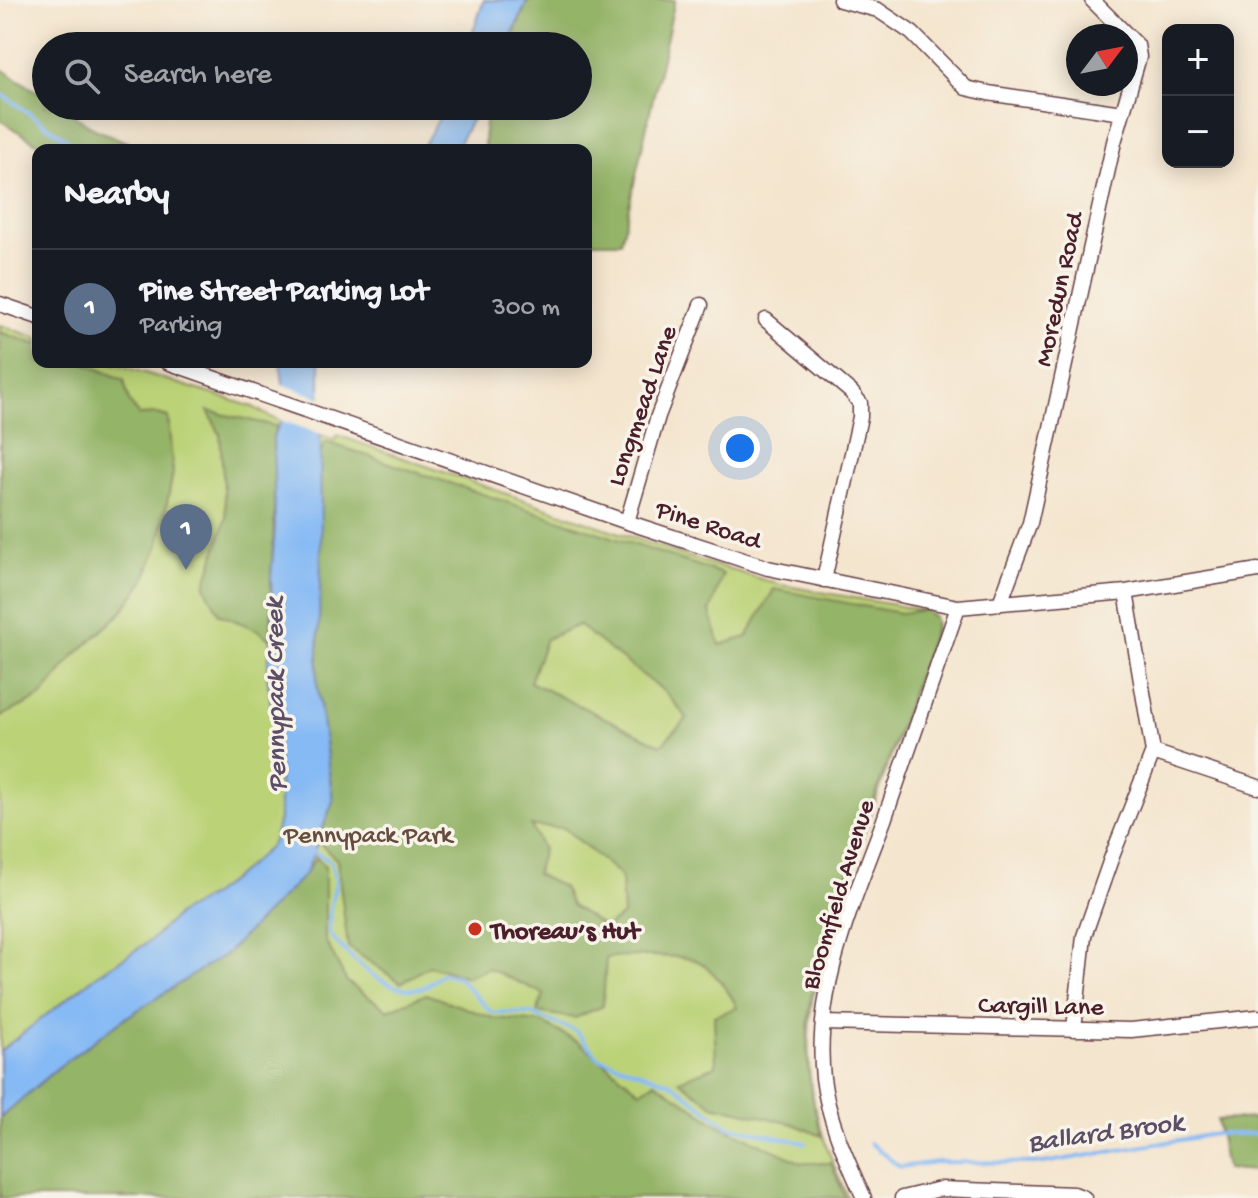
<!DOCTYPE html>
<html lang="en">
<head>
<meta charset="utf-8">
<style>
  body { margin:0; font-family:"Gochi Hand",sans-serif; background:#242831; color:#f1f3f6 }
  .controls { position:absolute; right:24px; top:24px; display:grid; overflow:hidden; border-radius:16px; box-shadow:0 4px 20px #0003 }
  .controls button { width:72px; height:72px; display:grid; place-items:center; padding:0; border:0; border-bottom:2px solid #363941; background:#171b24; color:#f1f3f6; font:40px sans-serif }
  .compass { position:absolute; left:1066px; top:24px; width:72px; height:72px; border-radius:50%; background:#171b24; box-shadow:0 4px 20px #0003; rotate:58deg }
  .you { position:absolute; left:740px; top:448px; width:28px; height:28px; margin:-20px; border:6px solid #fff; border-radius:50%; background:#1a73e8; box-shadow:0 0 0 12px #1a73e833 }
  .badge { display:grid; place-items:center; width:52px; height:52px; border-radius:50%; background:#0f766e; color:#fff; font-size:26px; font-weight:700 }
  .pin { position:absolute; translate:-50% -66px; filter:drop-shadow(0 2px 4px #0008) }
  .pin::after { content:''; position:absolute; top:42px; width:28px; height:24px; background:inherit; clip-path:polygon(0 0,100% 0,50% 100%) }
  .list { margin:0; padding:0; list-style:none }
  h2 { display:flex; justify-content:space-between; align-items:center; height:104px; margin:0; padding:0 32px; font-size:34px }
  h2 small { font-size:26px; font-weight:400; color:#9ea1a6 }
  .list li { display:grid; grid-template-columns:52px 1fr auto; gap:24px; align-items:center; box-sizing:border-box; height:120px; padding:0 32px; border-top:2px solid #363941 }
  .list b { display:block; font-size:30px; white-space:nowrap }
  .list p { margin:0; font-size:26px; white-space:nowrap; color:#9ea1a6 }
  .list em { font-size:26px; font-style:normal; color:#9ea1a6 }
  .icon { flex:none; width:44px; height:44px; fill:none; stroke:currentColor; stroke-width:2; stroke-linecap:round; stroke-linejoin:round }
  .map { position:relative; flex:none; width:1258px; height:1198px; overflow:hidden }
  .search { position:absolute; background:#171b24; box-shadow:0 4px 20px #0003; left:32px; top:32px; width:560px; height:88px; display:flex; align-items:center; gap:20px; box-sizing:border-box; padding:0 28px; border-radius:44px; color:#9ea1a6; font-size:30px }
  .panel { position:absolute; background:#171b24; box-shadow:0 4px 20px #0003; left:32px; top:144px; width:560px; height:224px; border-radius:16px }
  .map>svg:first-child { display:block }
  .green { fill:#bbd277; stroke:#827851; stroke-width:2 }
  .forest { fill:#94b468; stroke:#6f6a4a; stroke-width:2; fill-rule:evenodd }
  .water { fill:#86baf4; stroke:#686c90; stroke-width:2 }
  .pier { fill:#f4e5ce }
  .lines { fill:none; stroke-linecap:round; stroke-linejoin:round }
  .stream { stroke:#86baf4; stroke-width:4 }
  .minor-casing { stroke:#643d43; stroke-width:17 }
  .minor { stroke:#fff; stroke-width:14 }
  .poi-dot { fill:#c8321e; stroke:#f7f3e8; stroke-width:3 }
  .labels { text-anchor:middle; stroke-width:7; stroke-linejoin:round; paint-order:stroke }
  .street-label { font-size:26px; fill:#4a1f2b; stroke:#f7f3e8 }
  .park-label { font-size:26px; fill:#664c3e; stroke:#f7f3e8 }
  .poi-label { font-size:26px; font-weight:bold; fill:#4a1f2b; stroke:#f7f3e8; text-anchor:start }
  .water-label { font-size:28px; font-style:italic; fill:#5c4e67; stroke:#f7f3e8 }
</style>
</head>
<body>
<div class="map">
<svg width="1258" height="1198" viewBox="0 0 1258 1198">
  <rect width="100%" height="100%" fill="#f7f3e8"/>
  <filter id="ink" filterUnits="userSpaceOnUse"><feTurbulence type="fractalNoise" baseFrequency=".0125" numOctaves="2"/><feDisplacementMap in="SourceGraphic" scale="16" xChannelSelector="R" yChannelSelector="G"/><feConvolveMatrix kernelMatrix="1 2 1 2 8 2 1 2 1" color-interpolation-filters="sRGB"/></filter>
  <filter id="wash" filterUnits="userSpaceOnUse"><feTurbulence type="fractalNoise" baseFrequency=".006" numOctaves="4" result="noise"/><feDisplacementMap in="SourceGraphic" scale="32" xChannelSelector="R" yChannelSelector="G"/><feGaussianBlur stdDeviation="1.8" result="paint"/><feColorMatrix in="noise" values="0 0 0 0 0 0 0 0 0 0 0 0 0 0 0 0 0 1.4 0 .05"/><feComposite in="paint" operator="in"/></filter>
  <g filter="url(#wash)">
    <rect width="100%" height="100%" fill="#f4e5ce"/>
    <!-- green -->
    <path class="green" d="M0,325L38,338V362H110L253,407L270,417L335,440L337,435L689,557L781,585L922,610L933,616L936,628L820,959C798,1056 807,1108 848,1198H0Z"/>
    <!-- forest -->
    <path class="forest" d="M528,0H675L621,242H586V150H484L485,119L489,106H578V46H509Z
      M0,68L46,97V106H59L95,129L145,150H48L0,120Z
      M0,332L38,345V362H82L124,380L129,401L139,415L158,414L168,417L173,473L159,544L144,581L120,614L73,657L41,697L0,717Z
      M208,411L276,426L273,437C275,484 275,530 271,576C269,598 274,618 270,640L258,630L219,614L205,586L226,518L220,434Z
      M326,442L723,574L710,612L720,645L747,637L774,589L900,613L925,610L934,617L936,624L820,954C804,1019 802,1072 822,1136L793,1124L713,1105L679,1080L716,1066L714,1016L737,1008C731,993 710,965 695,960C683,955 620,955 606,958L603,1006L575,1018L537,1012L544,994L488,968L467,977L429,966L401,983L348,947L337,860L318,842L333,801L317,683L320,454ZM578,625L666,693L687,718L661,745L530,682L546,639ZM531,826L564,828L621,876L623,915L605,927L571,905L563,887L536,874L543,849Z
      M316,857L325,867V940L347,982L388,1010L426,994L493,1018L541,1022L580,1043L640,1091L655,1082L719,1125L802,1163H831L845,1198H0V1118L56,1069L119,1022L227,953L306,873Z
      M1258,1118V1171L1226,1169L1217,1120Z"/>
    <!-- water -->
    <path class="water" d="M484,0H528L507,46H468Z
      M446,106H479L455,150H421Z
      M280,362H320L321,560L317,683L333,801L306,873L227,953L119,1022L56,1069L0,1118V1051L96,976L151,940L178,914L213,894L239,874L270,847L274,839L279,819V772L267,672L273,626L271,577L275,527L273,437L281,421L283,382Z"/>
    <!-- pier -->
    <path class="pier" d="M279,383L324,399V435L277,419Z"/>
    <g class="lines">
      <!-- stream -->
      <path class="stream" d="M0,93L82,150
        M310,849L331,862L336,882L330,909L329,934C350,957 385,996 421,988C428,987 436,978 442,974L458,977L491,1012L529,1013L576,1031L599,1058L671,1083L728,1126L805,1143
        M870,1143L900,1167L938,1162L1043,1163L1215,1134H1258"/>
    </g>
  </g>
  <g filter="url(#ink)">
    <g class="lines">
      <!-- minor casing -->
      <g class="minor-casing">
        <path id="minor" d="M840,0L878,10L912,33L966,88L988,93L1122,113
          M0,304L38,317
          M766,320L851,392L860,403V417L824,580
          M167,362L627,522L768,568L958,607L1126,592L1258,570
          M627,522L658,416L701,305
          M1000,603L1030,523L1114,142L1139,57L1137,45L1092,0
          M1153,752L1258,787
          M823,1023L1131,1030L1258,1017
          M1074,1029L1084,936L1111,859L1153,752L1126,592
          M864,1198C847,1160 828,1120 823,1078C813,989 854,901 884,820C909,749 933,678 958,607
          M902,1198L940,1189L1074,1194L1084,1198"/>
      </g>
      <!-- minor -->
      <use href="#minor" class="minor"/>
    </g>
  </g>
  <!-- markers -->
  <circle class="poi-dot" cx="475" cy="929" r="8"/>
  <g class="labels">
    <!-- street labels -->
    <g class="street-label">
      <text transform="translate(1057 289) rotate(-78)" y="9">Moredun Road</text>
      <text transform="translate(640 405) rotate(-71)" y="9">Longmead Lane</text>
      <text transform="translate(709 523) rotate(18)" y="9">Pine Road</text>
      <text transform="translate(836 894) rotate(-73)" y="9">Bloomfield Avenue</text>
      <text transform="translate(1041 1004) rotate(1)" y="9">Cargill Lane</text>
    </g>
    <!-- park labels -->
    <g class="park-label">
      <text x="368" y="842">Pennypack Park</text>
    </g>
    <!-- poi labels -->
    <g class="poi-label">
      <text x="491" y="938">Thoreau’s Hut</text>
    </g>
    <!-- water labels -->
    <g class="water-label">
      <text transform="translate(273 695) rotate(-91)" y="10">Pennypack Creek</text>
      <text transform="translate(1105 1130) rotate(-8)" y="10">Ballard Brook</text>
    </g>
  </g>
</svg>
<div class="controls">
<button>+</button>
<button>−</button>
</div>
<svg class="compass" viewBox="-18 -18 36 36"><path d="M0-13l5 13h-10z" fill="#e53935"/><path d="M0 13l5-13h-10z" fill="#9ea1a6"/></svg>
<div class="you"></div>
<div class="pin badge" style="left:186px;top:570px;background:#5c6f8a">1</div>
<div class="search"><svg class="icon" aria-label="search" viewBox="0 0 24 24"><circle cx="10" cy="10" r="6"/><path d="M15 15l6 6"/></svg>Search here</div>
<section class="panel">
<h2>Nearby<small></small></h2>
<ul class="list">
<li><span class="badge" style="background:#5c6f8a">1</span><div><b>Pine Street Parking Lot</b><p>Parking</p></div><em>300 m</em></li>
</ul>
</section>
</div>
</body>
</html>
